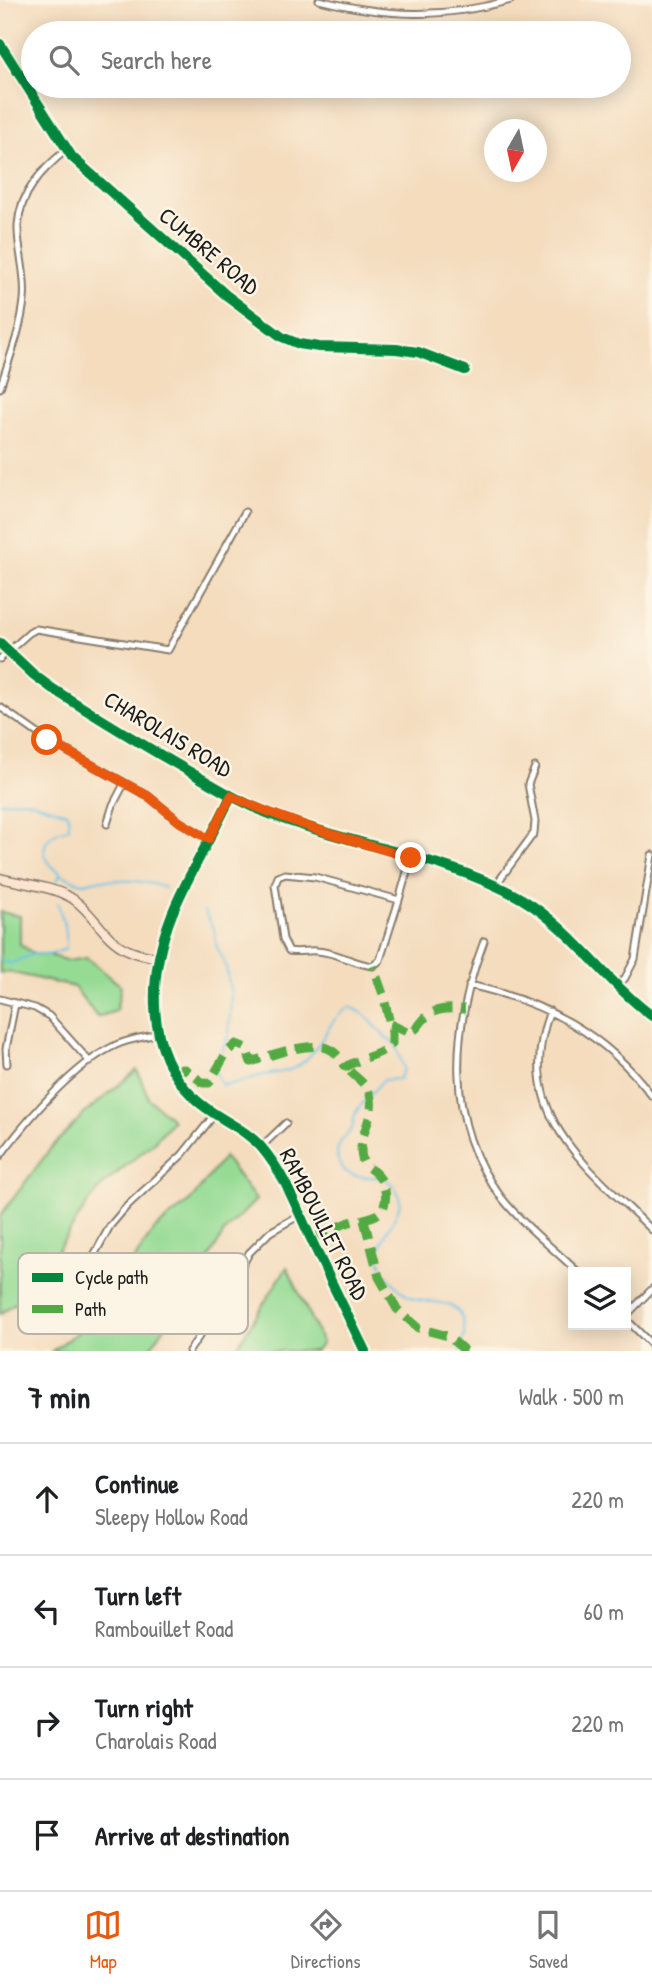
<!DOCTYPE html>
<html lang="en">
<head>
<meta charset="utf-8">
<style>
  body { margin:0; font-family:"Patrick Hand",sans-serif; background:#f2f2f2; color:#202124 }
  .controls { position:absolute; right:21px; bottom:21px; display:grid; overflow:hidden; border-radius:0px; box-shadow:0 4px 18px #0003 }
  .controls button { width:63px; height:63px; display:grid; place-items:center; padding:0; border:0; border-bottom:2px solid #e0e0e0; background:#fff; color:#202124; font:35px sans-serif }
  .compass { position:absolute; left:484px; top:119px; width:63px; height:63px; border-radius:50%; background:#fff; box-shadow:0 4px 18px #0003; rotate:189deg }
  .stop { position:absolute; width:21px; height:21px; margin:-16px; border:5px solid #ea580c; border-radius:50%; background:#fff }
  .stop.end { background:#ea580c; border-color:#fff; box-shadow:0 2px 7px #0008 }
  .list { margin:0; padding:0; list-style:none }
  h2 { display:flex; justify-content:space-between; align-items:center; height:91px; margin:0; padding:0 28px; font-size:30px }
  h2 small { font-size:23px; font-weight:400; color:#757577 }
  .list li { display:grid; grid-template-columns:46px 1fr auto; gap:21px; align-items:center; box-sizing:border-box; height:112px; padding:0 28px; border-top:2px solid #e0e0e0 }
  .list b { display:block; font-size:26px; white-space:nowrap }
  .list p { margin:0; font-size:23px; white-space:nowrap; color:#757577 }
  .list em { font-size:23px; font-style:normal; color:#757577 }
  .icon { flex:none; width:38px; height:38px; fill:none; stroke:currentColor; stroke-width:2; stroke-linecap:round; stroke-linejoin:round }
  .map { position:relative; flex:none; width:652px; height:1351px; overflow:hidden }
  .search { position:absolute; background:#fff; box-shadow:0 4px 18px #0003; left:21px; right:21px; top:21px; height:77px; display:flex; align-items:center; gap:18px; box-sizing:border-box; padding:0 24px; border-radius:38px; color:#757577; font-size:26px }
  .sheet { height:539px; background:#fff }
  nav { display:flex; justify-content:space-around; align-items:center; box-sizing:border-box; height:98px; border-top:2px solid #e0e0e0; background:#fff; font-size:19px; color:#757577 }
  nav a { display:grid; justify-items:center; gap:4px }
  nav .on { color:#ea580c }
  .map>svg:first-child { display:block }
  .grass { fill:#95db94; stroke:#587c58; stroke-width:2 }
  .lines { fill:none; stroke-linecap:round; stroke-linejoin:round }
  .stream { stroke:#68c1e5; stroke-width:2 }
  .street-casing { stroke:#887c6c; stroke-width:9 }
  .secondary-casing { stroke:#887c6c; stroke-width:11 }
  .street { stroke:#fff; stroke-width:5 }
  .secondary { stroke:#fce5d0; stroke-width:8 }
  .quiet { stroke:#52a943; stroke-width:9; stroke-dasharray:18 9; stroke-linecap:butt }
  .cycleway-casing { stroke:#fcf5e5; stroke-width:15 }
  .cycleway { stroke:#00873e; stroke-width:10 }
  .route { stroke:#ea580c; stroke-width:9 }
  .labels { text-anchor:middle; stroke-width:5; stroke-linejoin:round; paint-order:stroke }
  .street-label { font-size:23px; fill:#1c1c1c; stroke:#fcf5e5 }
  .key { fill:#fcf5e5; stroke:#b9b4a9; stroke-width:2 }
  .key-label { font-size:19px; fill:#1c1c1c }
</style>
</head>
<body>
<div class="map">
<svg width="652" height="1351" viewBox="0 0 652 1351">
  <rect width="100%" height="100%" fill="#fcf5e5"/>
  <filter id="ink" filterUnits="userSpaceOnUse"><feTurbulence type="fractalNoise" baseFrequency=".0143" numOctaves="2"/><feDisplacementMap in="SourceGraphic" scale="14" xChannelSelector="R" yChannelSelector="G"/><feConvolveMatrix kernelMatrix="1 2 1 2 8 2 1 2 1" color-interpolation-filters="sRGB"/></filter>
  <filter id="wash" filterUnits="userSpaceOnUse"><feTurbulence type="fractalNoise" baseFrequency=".00686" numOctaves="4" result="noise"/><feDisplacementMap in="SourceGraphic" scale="28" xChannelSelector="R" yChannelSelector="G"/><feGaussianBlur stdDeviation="1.57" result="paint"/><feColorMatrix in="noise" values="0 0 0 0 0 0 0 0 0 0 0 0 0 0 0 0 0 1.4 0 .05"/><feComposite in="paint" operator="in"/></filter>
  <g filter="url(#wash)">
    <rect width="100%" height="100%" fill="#f4dcbd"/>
    <!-- grass -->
    <path class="grass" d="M0,912L20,916V944L34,954L49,955L68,961L87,958L121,986L116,1011L97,1017L74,987L9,972L0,973Z
      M137,1070L149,1099L173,1120L153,1143L105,1183L88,1203L31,1291L0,1314V1216L51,1148L85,1113Z
      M224,1157L256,1200L225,1231L188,1294L148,1351H52L94,1320L154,1230L191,1200Z
      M287,1267L322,1343L316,1351H234Z"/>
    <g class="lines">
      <!-- stream -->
      <path class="stream" d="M0,802L25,800L68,813L69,828C60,831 50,834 46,843C37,861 67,881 83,883C88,883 94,880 99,880C121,881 145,879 165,888
        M56,882L60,875
        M204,911L214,929L217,948L225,963L231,994L229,1035L216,1065V1073L222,1085C238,1084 245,1080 259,1076C282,1071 295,1074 312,1053C328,1034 327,1022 350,1007C376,1017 372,1031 395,1043L404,1069L399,1079L383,1080C375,1090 363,1101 356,1112C353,1117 354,1123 352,1128C349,1134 342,1138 339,1145C333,1159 342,1174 357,1176C375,1179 388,1173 398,1193C409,1217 364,1242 385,1272C392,1282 401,1293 412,1298C424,1303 437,1301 449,1305C468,1313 466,1335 460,1351
        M0,960L10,964L33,954L49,955L66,949V932L58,903"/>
    </g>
  </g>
  <g filter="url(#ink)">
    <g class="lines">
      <!-- street casing -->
      <g class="street-casing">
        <path id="street" d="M319,0C388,17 442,19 511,0
          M0,44L72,157L226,295L282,337L299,344L319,347L396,349L418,352L465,370
          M0,388C9,359 21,330 24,300C27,274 17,250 18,225C20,192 43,169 66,150
          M0,659L29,633L36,629L168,650L245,512
          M0,707L47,740L148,796L180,822L210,840
          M107,824L113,805L124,784
          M285,874L315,877L399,900L380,960L373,966C354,964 337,952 317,951C307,950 299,953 289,951L283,939L275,885L278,877Z
          M495,886L534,833L535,821L528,784L535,767
          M399,900L411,858
          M484,941C452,1025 443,1122 501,1197C523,1225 553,1248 578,1272
          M469,985C545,1002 605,1033 652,1096
          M617,987L625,978L635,959L652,855
          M0,999L35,1008L49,1016L90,1062
          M550,1011C511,1114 587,1166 652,1230
          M7,1064L6,1049L15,1004
          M261,1147L286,1123
          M0,1156C28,1119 73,1065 116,1045C129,1039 144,1037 158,1034
          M30,1309H45L63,1298L82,1277L110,1226L127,1206L182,1155L215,1114
          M626,1316L652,1289
          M626,1319L652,1345
          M189,1351L225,1299L249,1253L270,1232L300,1215"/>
      </g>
      <!-- secondary casing -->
      <g class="secondary-casing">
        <path id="secondary" d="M0,643L34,675L53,689C97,717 141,744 185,769C216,787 246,806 280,818C357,846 451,858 522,899C572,929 605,981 652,1016
          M231,796C213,836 188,874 172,914C148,975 144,1049 194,1098C214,1118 243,1126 262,1148C285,1175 297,1209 312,1241C329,1278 347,1314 365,1351
          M0,878C23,884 53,886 73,899C94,913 104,940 128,950C138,955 149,956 159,958"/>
      </g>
      <!-- street -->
      <use href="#street" class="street"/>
      <!-- secondary -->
      <use href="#secondary" class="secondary"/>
      <!-- quiet -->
      <path class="quiet" d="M390,1024L409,1033C419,1030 421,1019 430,1014C440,1007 454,1009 465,1009
        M172,1070L185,1069L203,1083H209L227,1052L236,1044L246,1048L251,1062C270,1055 308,1042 327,1048C336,1051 341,1060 346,1067C361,1057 378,1057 392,1044V1032L383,994L373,966
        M364,1220L379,1277L397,1309L418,1328L448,1336L465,1351
        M311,1239C324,1233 337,1226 350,1222C360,1219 373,1219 380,1212C389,1203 386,1185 379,1177C374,1169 364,1168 362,1158C356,1135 380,1112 368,1090C362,1080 353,1076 346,1067"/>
      <!-- cycleway casing -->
      <g class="cycleway-casing">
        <path id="cycleway" d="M0,44L72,157L226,295L282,337L299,344L319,347L396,349L418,352L465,370
          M0,643L34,675L53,689C97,717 141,744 185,769C216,787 246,806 280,818C357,846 451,858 522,899C572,929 605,981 652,1016
          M231,796C213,836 188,874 172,914C148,975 144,1049 194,1098C214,1118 243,1126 262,1148C285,1175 297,1209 312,1241C329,1278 347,1314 365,1351"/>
      </g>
      <!-- cycleway -->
      <use href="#cycleway" class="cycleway"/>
    </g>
  </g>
  <g class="lines" filter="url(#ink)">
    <!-- route -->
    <path class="route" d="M47,740L148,796L180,822L209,839L231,796C290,823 350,840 411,858"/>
  </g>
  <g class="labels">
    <!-- street labels -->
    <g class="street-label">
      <text transform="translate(209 251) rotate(40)" y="8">CUMBRE ROAD</text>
      <text transform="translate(168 734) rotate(31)" y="8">CHAROLAIS ROAD</text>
      <text transform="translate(324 1224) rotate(63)" y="8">RAMBOUILLET ROAD</text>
    </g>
  </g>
  <!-- legend -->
  <rect x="18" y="1253" width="230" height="81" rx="10" class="key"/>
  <rect x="32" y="1273" width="31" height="9" fill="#00873e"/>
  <rect x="32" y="1305" width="31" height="8" fill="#52a943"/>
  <g class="key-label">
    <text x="75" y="1284">Cycle path</text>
    <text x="75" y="1316">Path</text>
  </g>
</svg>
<div class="controls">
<button><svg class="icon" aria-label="layers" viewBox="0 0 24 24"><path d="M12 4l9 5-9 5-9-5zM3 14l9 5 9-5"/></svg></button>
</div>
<svg class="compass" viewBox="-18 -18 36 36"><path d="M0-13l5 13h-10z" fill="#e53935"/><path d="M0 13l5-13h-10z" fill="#757577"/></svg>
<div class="stop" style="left:47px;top:740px"></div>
<div class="stop end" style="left:411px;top:858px"></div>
<div class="search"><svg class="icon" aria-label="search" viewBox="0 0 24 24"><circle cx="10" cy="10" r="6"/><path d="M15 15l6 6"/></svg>Search here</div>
</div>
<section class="sheet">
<h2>7 min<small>Walk · 500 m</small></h2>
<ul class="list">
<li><svg class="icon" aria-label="ahead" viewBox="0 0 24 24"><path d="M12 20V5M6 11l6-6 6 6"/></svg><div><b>Continue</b><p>Sleepy Hollow Road</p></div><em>220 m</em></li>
<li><svg class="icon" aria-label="left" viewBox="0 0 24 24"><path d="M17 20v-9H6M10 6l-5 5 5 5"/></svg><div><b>Turn left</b><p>Rambouillet Road</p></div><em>60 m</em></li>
<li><svg class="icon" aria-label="right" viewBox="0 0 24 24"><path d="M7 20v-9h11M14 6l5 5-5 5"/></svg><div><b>Turn right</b><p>Charolais Road</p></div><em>220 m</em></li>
<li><svg class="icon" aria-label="arrive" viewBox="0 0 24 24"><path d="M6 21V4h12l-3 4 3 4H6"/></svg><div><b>Arrive at destination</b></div></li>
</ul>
</section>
<nav>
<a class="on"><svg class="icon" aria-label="map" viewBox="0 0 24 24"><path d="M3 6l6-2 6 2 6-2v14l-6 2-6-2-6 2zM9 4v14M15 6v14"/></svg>Map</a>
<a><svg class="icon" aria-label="directions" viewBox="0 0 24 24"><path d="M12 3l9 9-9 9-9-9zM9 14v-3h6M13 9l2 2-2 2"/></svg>Directions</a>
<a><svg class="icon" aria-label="saved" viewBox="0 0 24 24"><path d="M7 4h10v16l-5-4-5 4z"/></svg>Saved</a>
</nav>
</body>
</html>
